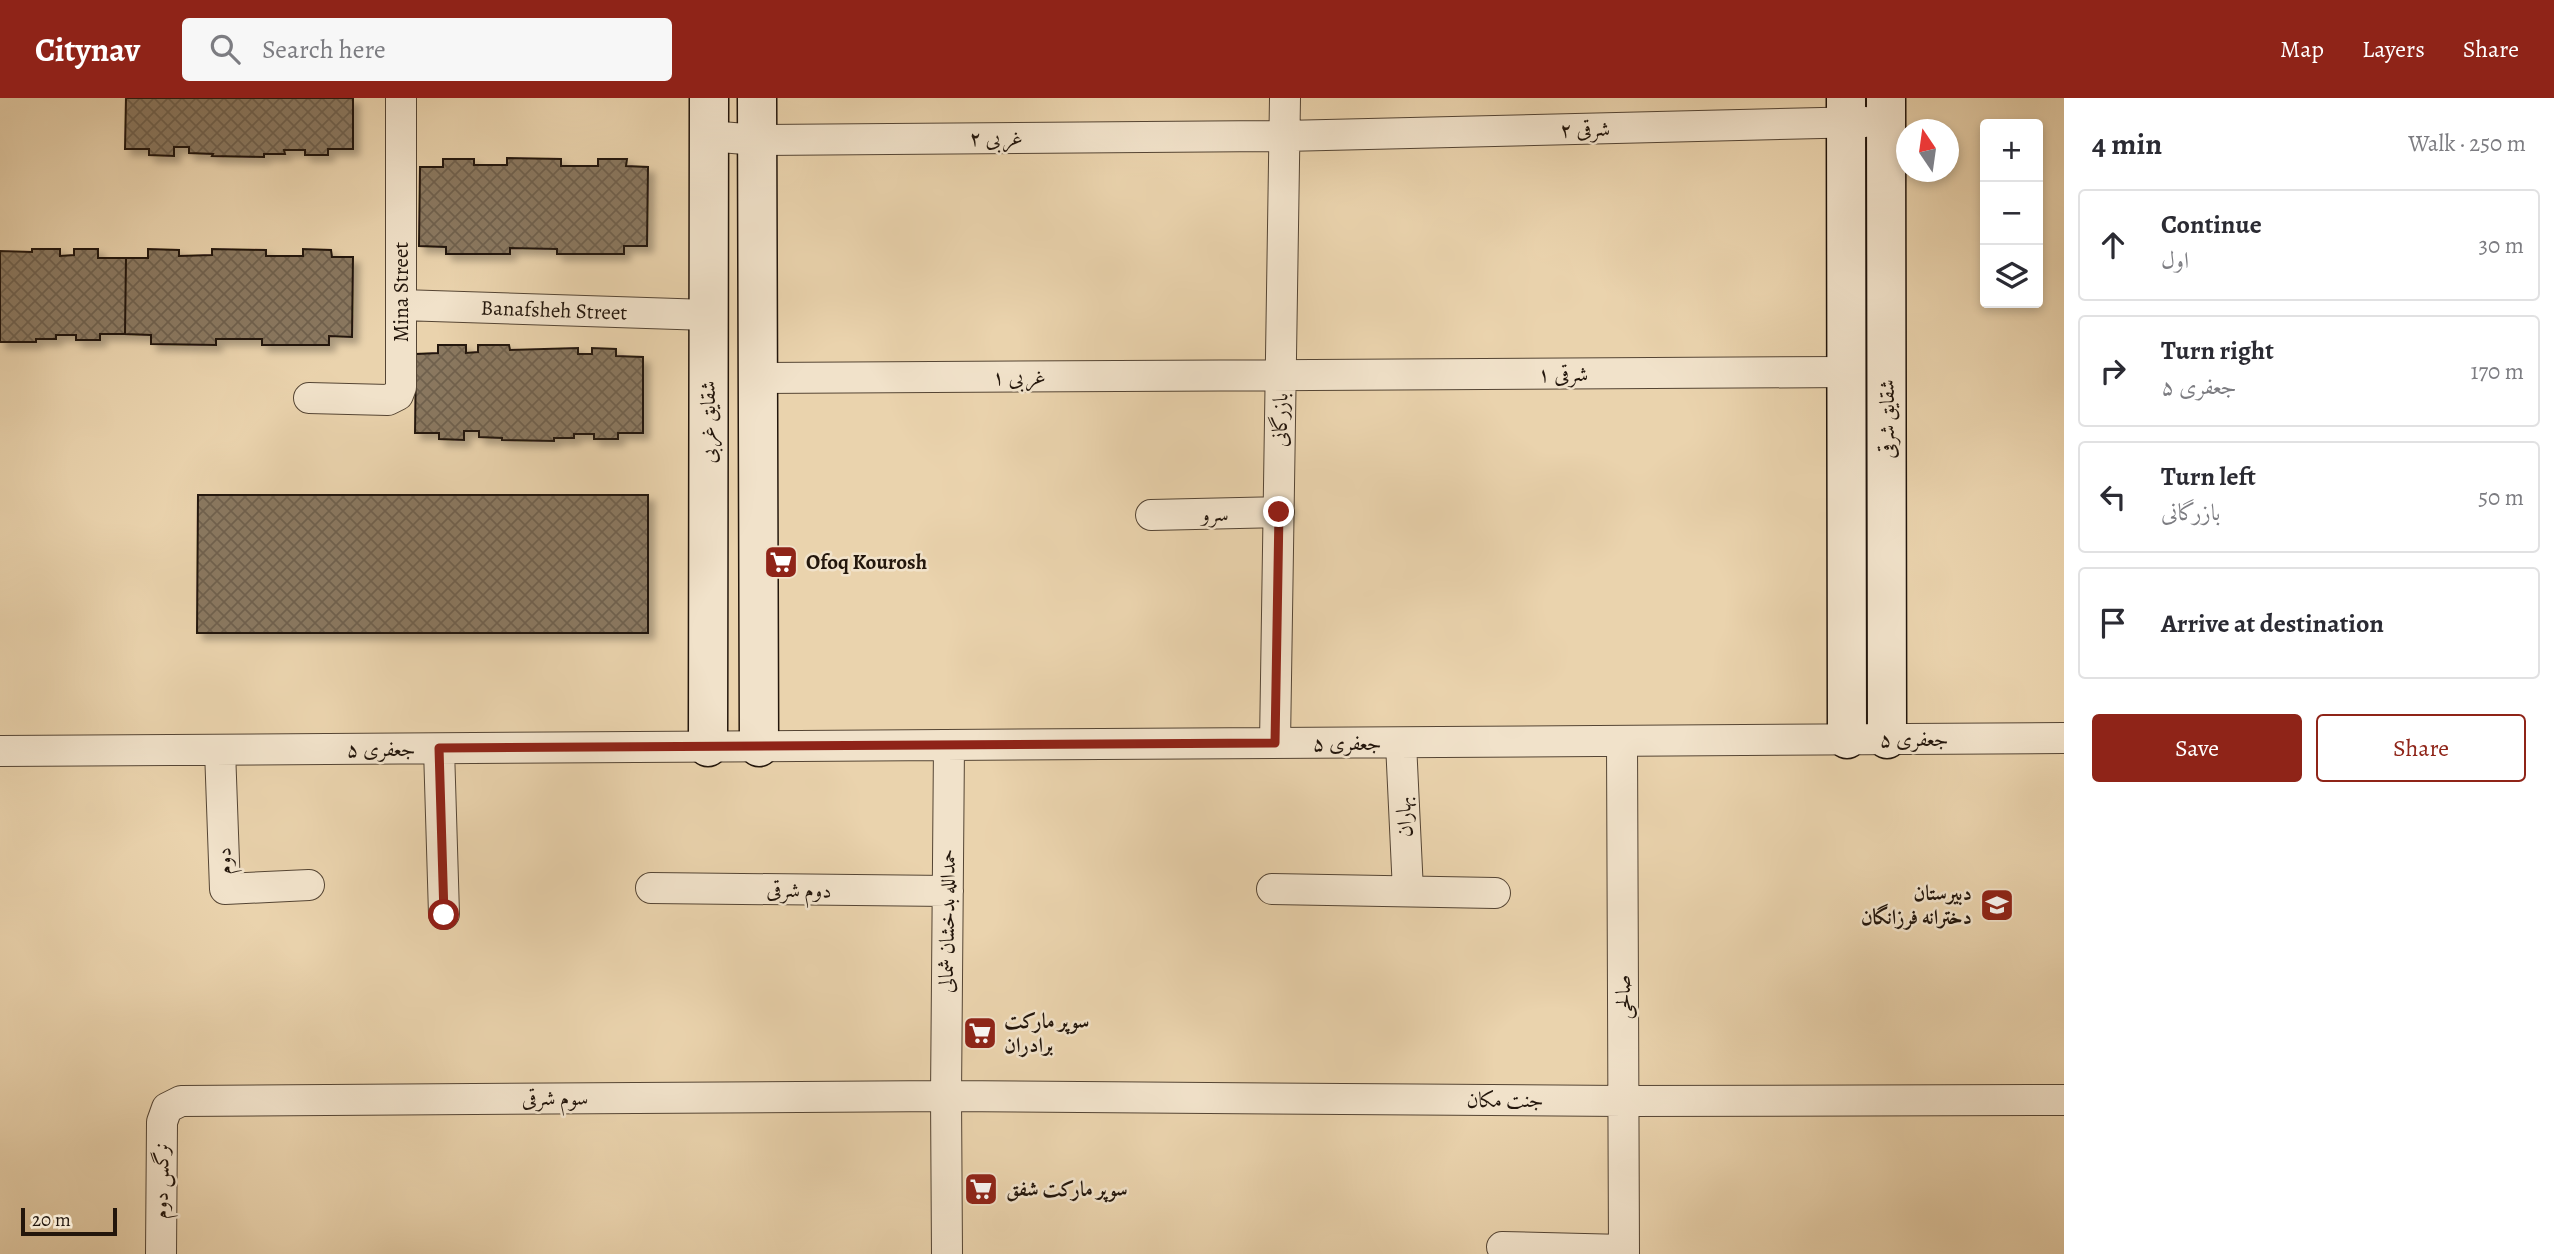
<!DOCTYPE html>
<html lang="en">
<head>
<meta charset="utf-8">
<style>
  body { margin:0; font-family:Alegreya,Amiri,serif; background:#f7f7f7; color:#2b2b33 }
  .controls { position:absolute; right:21px; top:21px; display:grid; overflow:hidden; border-radius:7px; box-shadow:0 4px 10px #0003 }
  .controls button { width:63px; height:63px; display:grid; place-items:center; padding:0; border:0; border-bottom:2px solid #e1e1e2; background:#fff; color:#2b2b33; font:35px sans-serif }
  .compass { position:absolute; left:1896px; top:21px; width:63px; height:63px; border-radius:50%; background:#fff; box-shadow:0 4px 10px #0003; rotate:347deg }
  .scale { position:absolute; left:21px; bottom:18px; width:96px; box-sizing:border-box; padding-left:7px; border:4px solid #23160c; border-top:0; font-size:19px; line-height:24px; white-space:nowrap; color:#23160c; -webkit-text-stroke:5px #f1e2ca; paint-order:stroke }
  .stop { position:absolute; width:21px; height:21px; margin:-16px; border:5px solid #8f2418; border-radius:50%; background:#fff }
  .stop.end { background:#8f2418; border-color:#fff; box-shadow:0 2px 7px #0008 }
  .list { margin:0; padding:0; list-style:none }
  h2 { display:flex; justify-content:space-between; align-items:center; height:91px; margin:0; padding:0 28px; font-size:30px }
  h2 small { font-size:23px; font-weight:400; color:#7c7c81 }
  .list li { display:grid; grid-template-columns:46px 1fr auto; gap:21px; align-items:center; box-sizing:border-box; height:112px; margin:0 14px 14px; padding:0 14px; border:2px solid #e1e1e2; border-radius:7px }
  .list b { display:block; font-size:26px; white-space:nowrap }
  .list p { margin:0; font-size:23px; white-space:nowrap; color:#7c7c81 }
  .list em { font-size:23px; font-style:normal; color:#7c7c81 }
  .actions { display:flex; gap:14px; padding:21px 28px }
  .actions a { flex:1; padding:16px 0; border:2px solid #8f2418; border-radius:7px; text-align:center; font-size:24px; color:#8f2418 }
  .actions .main { background:#8f2418; color:#fff }
  .icon { flex:none; width:38px; height:38px; fill:none; stroke:currentColor; stroke-width:2; stroke-linecap:round; stroke-linejoin:round }
  .map { position:relative; flex:none; width:2064px; height:1156px; overflow:hidden }
  header { display:flex; align-items:center; gap:42px; box-sizing:border-box; height:98px; padding:0 35px; background:#8f2418; color:#fff }
  header strong { font-size:33px }
  nav { display:flex; gap:38px; margin-inline-start:auto; font-size:24px }
  .search { width:490px; height:63px; background:#f7f7f7; display:flex; align-items:center; gap:18px; box-sizing:border-box; padding:0 24px; border-radius:7px; color:#7c7c81; font-size:26px }
  main { display:flex }
  aside { flex:1; background:#fff }
  .map>svg:first-child { display:block }
  .building { fill:url(#building-cross-hatch); stroke:#23160c; stroke-width:2; filter:url(#shadow) }
  .lines { fill:none; stroke-linecap:round; stroke-linejoin:round }
  .street-casing { stroke:#554534; stroke-width:32 }
  .secondary-casing { stroke:#23160c; stroke-width:41 }
  .street { stroke:#f1e2ca; stroke-width:30 }
  .secondary { stroke:#f1e2ca; stroke-width:38 }
  .route { stroke:#8f2418; stroke-width:9 }
  .labels { text-anchor:middle; stroke-width:5; stroke-linejoin:round; paint-order:stroke }
  .street-label { font-size:21px; fill:#23160c; stroke:#f1e2ca }
  .poi-label { font-size:21px; font-weight:bold; fill:#23160c; stroke:#f1e2ca; text-anchor:start }
</style>
</head>
<body>
<header>
<strong>Citynav</strong>
<div class="search"><svg class="icon" aria-label="search" viewBox="0 0 24 24"><circle cx="10" cy="10" r="6"/><path d="M15 15l6 6"/></svg>Search here</div>
<nav><a>Map</a><a>Layers</a><a>Share</a></nav>
</header>
<main>
<div class="map">
<svg width="2064" height="1156" viewBox="0 0 2064 1156">
  <defs>
    <pattern id="building-cross-hatch" width="8" height="8" patternUnits="userSpaceOnUse" patternTransform="scale(1.75)"><rect width="8" height="8" fill="#8a7860"/><path d="M0 0l8 8M0 8l8-8" fill="none" stroke="#70614e"/></pattern>
    <filter id="shadow"><feDropShadow dx="6" dy="6" stdDeviation="3.5" flood-color="#0004"/></filter>
  </defs>
  <rect width="100%" height="100%" fill="#ead3ad"/>
  <filter id="stains"><feTurbulence type="fractalNoise" baseFrequency=".00286" numOctaves="4"/><feColorMatrix values="0 0 0 0 .2 0 0 0 0 .09 0 0 0 0 .02 0 0 0 .5 -.17"/></filter>
  <radialGradient id="worn" r=".72"><stop offset=".6" stop-color="#630" stop-opacity="0"/><stop offset="1" stop-color="#630" stop-opacity=".3"/></radialGradient>
  <!-- building -->
  <path class="building" d="M126,0H353V51H328V57H305V52H284L285,56H264V59L212,58L213,56L189,55V49H174V58L149,57V51H125Z
    M507,60L561,61V68H598V61H627L626,68L648,69L647,148H624V156H557V151L510,150V156H446V149L419,148L420,69H443V61H474V67H507Z
    M32,151H60V158L74,157V151H98V160H126L125,236H100V242H76V237H56V241H36V244H0V153L32,154Z
    M148,151L179,152V158L212,157V151L266,152V158H303V151L331,152L332,159H353L352,239L329,238V247H262V241H216V247L151,246V237L125,236L126,160H148Z
    M438,247H466V255L478,254V247H509L510,252L578,250V256H592V250L616,251V258L643,259V335H618V341H594V336H574V340H554V343L502,342V340L479,339V333H464V342L439,341V335H415L416,256L438,255Z
    M198,397H648V535H197Z"/>
  <g class="lines">
    <!-- street casing -->
    <g class="street-casing">
      <path id="street" d="M709,38L757,42L1284,38L1865,24
        M401,207L708,217
        M758,280L1846,274
        M309,300L388,302L398,297L401,289V0
        M1151,417L1279,414
        M1622,643L1624,1156
        M1275,645L1285,0
        M1401,645L1408,793
        M439,651L444,816
        M220,652L225,791L309,787
        M0,653L2064,640
        M651,790L948,793
        M1272,791L1495,795
        M1502,1149L1624,1152
        M161,1156L162,1024L167,1010L181,1003L946,998L1623,1003L2064,1002
        M947,1156L946,998L949,647"/>
    </g>
    <!-- secondary casing -->
    <g class="secondary-casing">
      <path id="secondary" d="M757,0L759,649
        M1846,0L1847,641
        M1886,0L1887,641
        M708,649L709,0"/>
    </g>
    <!-- street -->
    <use href="#street" class="street"/>
    <!-- secondary -->
    <use href="#secondary" class="secondary"/>
  </g>
  <g class="lines">
    <!-- route -->
    <path class="route" d="M444,817L439,650L1275,645L1279,414"/>
  </g>
  <!-- icons -->
  <defs>
    <g id="supermarket-square" transform="scale(1.75)"><rect x="-9" y="-9" width="18" height="18" rx="4" fill="#8f2418" stroke="#f1e2ca"/><path d="M-6-5.5h2.5l.6 2H6L4.5 2H-2.5L-4.4-4H-6ZM-1.5 3.2a1.3 1.3 0 1 0 .1 0ZM3 3.2a1.3 1.3 0 1 0 .1 0Z" fill="#fff"/></g>
    <g id="school-square" transform="scale(1.75)"><rect x="-9" y="-9" width="18" height="18" rx="4" fill="#8f2418" stroke="#f1e2ca"/><path d="M0-5L7-2L0 1L-7-2ZM-4 1L0 2.5L4 1V4Q0 6-4 4Z" fill="#fff"/></g>
  </defs>
  <g fill-rule="evenodd">
    <use href="#supermarket-square" x="781" y="464"/>
    <use href="#school-square" x="1997" y="807"/>
    <use href="#supermarket-square" x="980" y="935"/>
    <use href="#supermarket-square" x="981" y="1091"/>
  </g>
  <g class="labels">
    <!-- street labels -->
    <g class="street-label">
      <text transform="translate(1585 31) rotate(-1)" y="7">۲ شرقی</text>
      <text x="996" y="47">۲ غربی</text>
      <text transform="translate(401 194) rotate(-90)" y="7">Mina Street</text>
      <text transform="translate(554 212) rotate(2)" y="7">Banafsheh Street</text>
      <text x="1563" y="283">۱ شرقی</text>
      <text x="1019" y="286">۱ غربی</text>
      <text transform="translate(1887 321) rotate(-90)" y="7">شقایق شرقی</text>
      <text transform="translate(1280 322) rotate(-89)" y="7">بازرگانی</text>
      <text transform="translate(708 324) rotate(-90)" y="7">شقایق غربی</text>
      <text transform="translate(1215 416) rotate(-1)" y="7">سرو</text>
      <text x="1914" y="648">جعفری ۵</text>
      <text x="1347" y="652">جعفری ۵</text>
      <text x="381" y="658">جعفری ۵</text>
      <text transform="translate(1404 719) rotate(-93)" y="7">بهاران</text>
      <text transform="translate(224 763) rotate(-92)" y="7">دوم</text>
      <text transform="translate(799 792) rotate(1)" y="7">دوم شرقی</text>
      <text transform="translate(947 823) rotate(-89)" y="7">حمدالله بدخشان شمالی</text>
      <text transform="translate(1623 899) rotate(-90)" y="7">صالحی</text>
      <text x="555" y="1007">سوم شرقی</text>
      <text x="1505" y="1009">جنت مکان</text>
      <text transform="translate(161 1083) rotate(-89)" y="7">نرگس دوم</text>
    </g>
    <!-- poi labels -->
    <g class="poi-label">
      <text x="806" y="471">Ofoq Kourosh</text>
      <text x="1972" y="802" text-anchor="end">دبیرستان<tspan x="1972" dy="24">دخترانه فرزانگان</tspan></text>
      <text x="1004" y="930">سوپر مارکت<tspan x="1004" dy="24">برادران</tspan></text>
      <text x="1006" y="1098">سوپر مارکت شفق</text>
    </g>
  </g>
  <rect width="100%" height="100%" filter="url(#stains)"/>
  <rect width="100%" height="100%" fill="url(#worn)"/>
</svg>
<div class="controls">
<button>+</button>
<button>−</button>
<button><svg class="icon" aria-label="layers" viewBox="0 0 24 24"><path d="M12 4l9 5-9 5-9-5zM3 14l9 5 9-5"/></svg></button>
</div>
<svg class="compass" viewBox="-18 -18 36 36"><path d="M0-13l5 13h-10z" fill="#e53935"/><path d="M0 13l5-13h-10z" fill="#7c7c81"/></svg>
<div class="scale">20 m</div>
<div class="stop" style="left:444px;top:817px"></div>
<div class="stop end" style="left:1279px;top:414px"></div>
</div>
<aside>
<h2>4 min<small>Walk · 250 m</small></h2>
<ul class="list">
<li><svg class="icon" aria-label="ahead" viewBox="0 0 24 24"><path d="M12 20V5M6 11l6-6 6 6"/></svg><div><b>Continue</b><p>اول</p></div><em>30 m</em></li>
<li><svg class="icon" aria-label="right" viewBox="0 0 24 24"><path d="M7 20v-9h11M14 6l5 5-5 5"/></svg><div><b>Turn right</b><p>جعفری ۵</p></div><em>170 m</em></li>
<li><svg class="icon" aria-label="left" viewBox="0 0 24 24"><path d="M17 20v-9H6M10 6l-5 5 5 5"/></svg><div><b>Turn left</b><p>بازرگانی</p></div><em>50 m</em></li>
<li><svg class="icon" aria-label="arrive" viewBox="0 0 24 24"><path d="M6 21V4h12l-3 4 3 4H6"/></svg><div><b>Arrive at destination</b></div></li>
</ul>
<div class="actions"><a class="main">Save</a><a>Share</a></div>
</aside>
</main>
</body>
</html>
